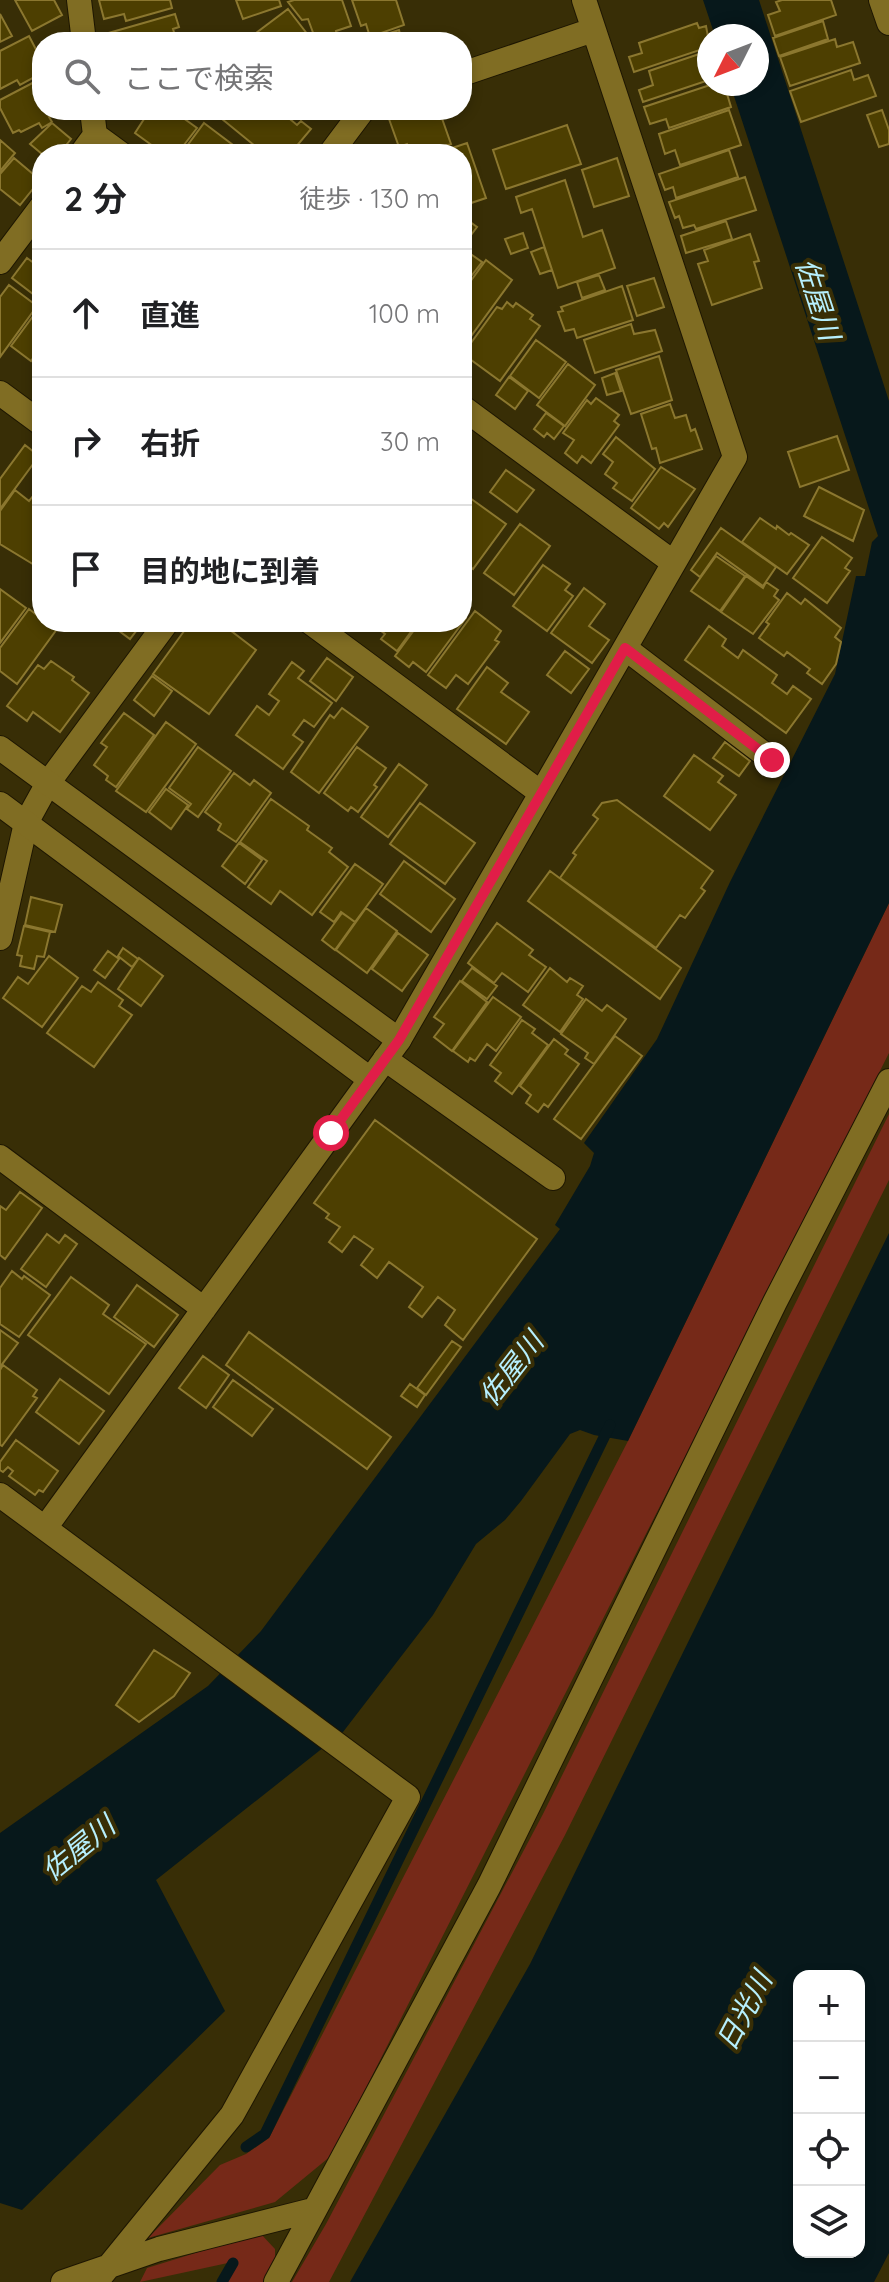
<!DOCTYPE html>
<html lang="ja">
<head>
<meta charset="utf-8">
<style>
  body { margin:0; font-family:Quicksand,"Noto Sans JP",sans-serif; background:#f2f2f2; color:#202124 }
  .controls { position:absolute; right:24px; bottom:24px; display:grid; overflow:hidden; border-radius:16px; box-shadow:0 4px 12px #0003 }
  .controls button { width:72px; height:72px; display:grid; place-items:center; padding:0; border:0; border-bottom:2px solid #e0e0e0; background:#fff; color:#202124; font:40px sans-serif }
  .compass { position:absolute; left:697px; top:24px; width:72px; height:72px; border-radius:50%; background:#fff; box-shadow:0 4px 12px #0003; rotate:228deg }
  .stop { position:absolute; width:24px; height:24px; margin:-18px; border:6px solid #e11d48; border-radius:50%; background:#fff }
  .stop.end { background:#e11d48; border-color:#fff; box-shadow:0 2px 8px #0008 }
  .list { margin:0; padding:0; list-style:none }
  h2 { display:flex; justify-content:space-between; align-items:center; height:104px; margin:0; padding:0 32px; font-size:34px }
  h2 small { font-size:26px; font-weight:400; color:#757577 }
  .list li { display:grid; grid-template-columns:52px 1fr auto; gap:24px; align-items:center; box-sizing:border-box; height:128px; padding:0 32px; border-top:2px solid #e0e0e0 }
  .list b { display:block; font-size:30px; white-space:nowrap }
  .list em { font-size:26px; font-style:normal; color:#757577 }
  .icon { flex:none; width:44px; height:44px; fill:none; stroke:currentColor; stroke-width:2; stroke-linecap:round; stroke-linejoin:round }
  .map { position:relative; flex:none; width:889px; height:2282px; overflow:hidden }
  .search { position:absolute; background:#fff; box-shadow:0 4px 12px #0003; left:32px; top:32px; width:440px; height:88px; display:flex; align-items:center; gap:20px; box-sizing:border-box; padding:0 28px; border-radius:32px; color:#757577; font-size:30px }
  .panel { position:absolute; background:#fff; box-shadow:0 4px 12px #0003; left:32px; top:144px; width:440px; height:488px; border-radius:32px }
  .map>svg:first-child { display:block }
  .green { fill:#762918 }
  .water { fill:#07181b; fill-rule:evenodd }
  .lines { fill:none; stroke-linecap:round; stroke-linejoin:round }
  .stream { stroke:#07181b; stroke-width:11 }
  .building { fill:#4d3f01; stroke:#8b772f; stroke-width:2 }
  .street-casing { stroke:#1d1602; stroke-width:26 }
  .secondary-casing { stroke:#1d1602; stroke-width:26 }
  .street { stroke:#806d23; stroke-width:24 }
  .secondary { stroke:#806d23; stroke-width:24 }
  .route { stroke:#e11d48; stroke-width:10 }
  .labels { text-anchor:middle; stroke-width:8; stroke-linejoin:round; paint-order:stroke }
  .water-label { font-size:28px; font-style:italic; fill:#b6effd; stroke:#382e06 }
</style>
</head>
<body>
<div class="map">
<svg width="889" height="2282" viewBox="0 0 889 2282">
  <rect width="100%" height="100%" fill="#382e06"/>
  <!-- green -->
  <path class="green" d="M889,903V1053L332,2155L275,2202L148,2238L220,2165L246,2154L269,2138L628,1441Z
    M889,1114V1180L565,1835L329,2282H292L326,2224L543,1814Z
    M260,2233L275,2249V2258L267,2282H226L237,2261L140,2282L147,2268Z"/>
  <!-- water -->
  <path class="water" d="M703,0H759L889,401V903L628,1441L594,1435L580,1430L570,1434L521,1501L505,1520L476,1544L433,1615L343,1732L156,1880L225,2011L22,2210L0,2203V1833L208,1686L261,1631L560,1229L555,1225L590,1166L594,1153L584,1143L657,1039L730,882L835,674L856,576H865L872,542L878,536L730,84H757V36H715Z
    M889,1233V2253L874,2282H350L530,1964ZM799,1976H859V2252H799Z"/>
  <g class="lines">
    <!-- stream -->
    <path class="stream" d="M246,2147L265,2134L610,1425
      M222,2282L233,2263"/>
  </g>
  <!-- building -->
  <path class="building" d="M15,0H54L62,15L32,31Z
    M99,0H170L172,8L126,21L124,14L104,19Z
    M236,0H279L281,6L243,19Z
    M294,0H342L351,26L336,31L338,42H324L322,35L315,38L308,19L302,20L288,2Z
    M352,0H396L404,25L370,37L366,24L361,26Z
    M782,0H831L836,15L775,36L768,15L780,11L776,2Z
    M288,9L308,35L298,42H244Z
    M0,14L12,36L0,42Z
    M175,14L179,27L173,29L177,42H107L105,34Z
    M823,21L828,39L779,56L773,38Z
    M697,23L699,28L706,26L709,42L704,44L706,48L634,72L629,57L642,53L639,43Z
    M399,30L402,42H362Z
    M29,36L42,61V73L20,85L17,80L0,89V51Z
    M835,39L837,47L853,42L860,63L790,86L780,57Z
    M705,52L709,60V80L643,102L639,90L653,85L649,71Z
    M851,70L854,80L868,75L876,96L801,122L790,91Z
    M42,78V110H63L49,117L52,122L42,128L39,123L21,132L19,130L13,133L0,108V100Z
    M713,84H724L731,107L669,128L666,119L650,124L644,107Z
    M146,110H172L197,128L177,154H164L135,133L144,119L141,117Z
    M211,110H279L297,125L301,121L311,129L290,154H265Z
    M417,110H439L451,144L419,154H411L407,144L399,147L389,119Z
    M729,110L741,145L680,165L675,150L665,154L659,134Z
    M882,110L889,130V144L879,147L867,115Z
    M52,123L71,139L59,154H42L30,144Z
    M204,123L233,145L229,151L233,154H181Z
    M567,125L581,164L506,189L493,150Z
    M0,140L15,153L0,171Z
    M467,143L486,198L462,206V154H434Z
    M729,150L738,177L676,198L673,187L665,190L659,174Z
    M14,158L40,180L20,205L0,189V174Z
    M617,158L629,196L594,207L582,170Z
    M745,177L756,210L696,229L694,225L683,228L679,216L675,218L669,202Z
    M565,180L583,237L602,230L615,268L558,288L532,209L521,213L516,197Z
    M462,216L477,227L462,247Z
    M726,221L732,239L686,253L681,236Z
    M523,233L528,248L511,254L505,239Z
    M750,234L759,261L754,262L762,288L712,305L698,264L708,261L704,250Z
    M544,247L552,270L540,274L531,252Z
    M462,248L482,262L462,288Z
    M27,258L42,269V281L33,294L12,278Z
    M486,260L512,280L466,343L462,340V293Z
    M599,275L605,290L582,298L577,282Z
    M654,278L664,307L637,316L627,286Z
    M9,285L37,306L0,357V297Z
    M622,286L633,320L577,338L574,329L565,331L558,312L563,311L561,307Z
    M507,302L513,307L516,303L533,315L530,319L540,326L500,381L463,354L497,307L502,309Z
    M42,304V358L36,354L31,361L11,346Z
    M631,324L634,334L655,330L662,351L595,373L584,340Z
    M536,340L566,362L539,398L510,376Z
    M659,356L672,400L631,414L616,370Z
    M568,364L595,385L565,426L537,405Z
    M615,373L621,391L607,395L602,378Z
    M509,377L528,391L515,409L496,395Z
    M596,398L619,415L614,421L619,425L591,463L582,456L577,463L565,453L574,440L563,433L587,400L591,404Z
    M670,404L675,418L686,415L691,431L695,429L702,449L660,463L656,448L652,449L641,414Z
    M546,413L564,426L554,439L547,433L544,437L534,429Z
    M837,436L849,470L800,487L788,452Z
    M616,437L655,469L632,501L613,488L617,483L605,474L613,462L603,454Z
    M25,445L39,456L0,509V479Z
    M661,467L695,489L668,527L664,523L659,529L631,508Z
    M506,470L534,490L517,512L490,492Z
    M819,487L864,510L853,541L804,516Z
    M15,490L29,501L33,496L42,502V558L36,566L0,544V511Z
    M470,498L506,524L473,569L462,561V508Z
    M760,518L776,529L777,526L789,535L791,533L809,545L787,574L742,542Z
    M520,524L550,546L514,595L484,573Z
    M721,528L776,567L763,586L717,553L700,577L691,570Z
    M822,537L852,558L845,568L850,571L827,603L793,578Z
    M716,556L745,576L720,611L691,591Z
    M543,565L570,584L565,590L573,596L547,631L513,606Z
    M746,576L763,588L766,582L778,590L774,596L779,600L753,634L721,612Z
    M584,588L605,604L589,626L609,640L592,663L551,633Z
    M0,589L26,608L0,643Z
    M787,593L801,604L805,599L841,628L835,637L841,642L836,664L822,684L807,673L810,669L787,652L784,656L759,638L769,624L766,622Z
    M29,609L42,619V622H47L57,629L17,684L0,671V648Z
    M475,611L501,631L495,640L499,642L468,684L456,675L446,688L428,675Z
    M462,615L466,618L426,672L413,662L409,667L395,656L420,622H462Z
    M107,622H143L130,639Z
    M198,622H208L218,629L222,624L256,650L209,714L153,674L187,627L192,630Z
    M373,622H418L397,651L381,639L385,634L372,624Z
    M709,626L726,639L722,646L738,658L743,650L777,675L772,683L787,694L793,686L811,699L786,733L685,660Z
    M565,651L589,669L571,693L547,675Z
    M327,658L353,677L336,701L310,681Z
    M51,661L74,677L72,680L89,693L60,732L33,712L27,721L7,706L38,665L44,669Z
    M292,662L304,671L298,678L332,703L314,727L304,720L293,735L303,742L283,769L236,735L257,706L269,715L279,701L269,694Z
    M487,667L508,683L501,692L529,712L506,744L457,709Z
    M152,676L172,691L154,716L134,700Z
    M342,708L368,727L319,793L291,772L330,715L334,718Z
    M124,713L154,735L116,787L106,780L108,776L94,765L107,747L101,743Z
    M166,722L196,744L146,812L116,791Z
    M725,742L750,761L739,776L713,758Z
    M198,747L231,771L198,817L187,809L191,804L169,788Z
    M357,747L386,768L374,785L377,787L358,812L351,807L348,811L324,793Z
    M694,755L723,776L718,782L736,795L710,830L664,796Z
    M399,764L427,785L388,837L361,817Z
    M234,773L250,785L254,780L271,793L236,842L218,830L221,824L205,812Z
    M166,789L188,805L171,829L149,812Z
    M271,799L309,826L307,830L332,848L329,852L348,867L312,915L280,891L271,904L248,887L267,861L240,842Z
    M617,800L713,871L701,888L705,891L685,918L680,915L656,948L560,878L576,855L573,853L598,819L593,815L602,803Z
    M420,803L475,843L445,884L390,844Z
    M239,843L262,860L245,884L222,866Z
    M404,861L455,899L431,932L380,894Z
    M355,864L383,884L355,922L341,912L334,922L320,912Z
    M550,871L681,968L660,999L528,901Z
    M31,897L62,905L55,932L25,925Z
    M366,908L397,931L367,973L336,950Z
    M342,913L355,922L335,950L322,940Z
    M497,923L533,950L529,955L546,967L528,992L502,973L494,983L468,963Z
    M24,926L50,932L44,957L37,956L34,969L20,966L22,956L17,955Z
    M398,933L428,955L402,991L372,969Z
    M123,948L138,959L132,967L118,956Z
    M108,951L119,959L105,978L94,970Z
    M49,956L78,978L42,1027L3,998L18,977L28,984Z
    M139,958L163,976L141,1006L118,989Z
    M472,968L497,986L487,999L462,981Z
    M550,968L567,982L570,978L583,986L577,995L583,999L560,1032L523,1005Z
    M460,981L487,1002L452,1051L434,1037L444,1024L434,1017Z
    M98,982L123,1000L119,1006L132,1015L94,1067L47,1033L82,986L91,992Z
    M493,997L521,1017L496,1051L487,1044L475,1061L470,1058L468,1062L453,1051Z
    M586,999L602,1011L607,1005L626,1019L594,1064L585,1058L588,1053L561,1034Z
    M522,1020L535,1029L532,1033L548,1045L512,1094L495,1081L501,1073L490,1065Z
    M615,1036L642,1056L581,1139L554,1119Z
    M554,1039L568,1050L565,1054L579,1064L548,1107L544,1104L538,1112L526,1103L531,1095L520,1086Z
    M375,1120L537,1239L463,1340L445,1325L455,1310L438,1297L422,1317L409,1307L423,1287L389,1262L377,1278L361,1265L373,1249L354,1236L342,1252L329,1242L340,1227L326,1218L329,1214L314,1203Z
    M20,1192L42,1208L5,1259L0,1255V1206L6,1210Z
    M47,1234L59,1243L65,1235L77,1244L46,1287L21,1269Z
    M12,1271L22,1279L24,1276L50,1295L19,1337L0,1324V1288Z
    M71,1277L109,1305L103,1314L146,1344L109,1394L28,1335Z
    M137,1285L178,1315L154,1347L114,1317Z
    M0,1330L18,1343L0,1367Z
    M249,1332L391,1437L367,1469L226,1365Z
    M452,1341L461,1347L426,1395L417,1388Z
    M203,1356L229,1375L206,1408L179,1388Z
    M3,1365L37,1390L33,1396L37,1398L2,1446L0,1445V1370Z
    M60,1379L104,1411L79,1444L36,1412Z
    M233,1380L273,1409L252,1436L213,1407Z
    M410,1384L425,1395L417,1407L401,1396Z
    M16,1440L58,1471L43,1492L39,1490L35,1495L9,1476L13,1471L8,1467L3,1472L0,1470V1462Z
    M154,1650L190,1673L174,1696L139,1722L116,1705Z"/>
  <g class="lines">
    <!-- street casing -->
    <g class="street-casing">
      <path id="street" d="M79,0L84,42
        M881,0L889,23
        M462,74L593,30
        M95,135L121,154
        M81,154L95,135L92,110
        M330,154L363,110
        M0,262L42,206
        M0,393L42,424
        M462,407L674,563
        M310,622L541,793
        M625,648L772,760
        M0,938L26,823L48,783L167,622
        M0,1157L204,1309
        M0,1495L408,1797L232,2115L96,2282
        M45,1528L399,1040L735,457L584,0
        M63,2282L159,2249L313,2210
        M276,2282L489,1886L775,1302L889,1081"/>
    </g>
    <!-- secondary casing -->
    <g class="secondary-casing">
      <path id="secondary" d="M0,748L399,1040
        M0,804L370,1079
        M385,1059L553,1178"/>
    </g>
    <!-- street -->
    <use href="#street" class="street"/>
    <!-- secondary -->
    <use href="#secondary" class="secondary"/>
  </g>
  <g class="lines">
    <!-- route -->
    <path class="route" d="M331,1133L399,1040L625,648L772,760"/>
  </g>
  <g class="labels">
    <!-- water labels -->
    <g class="water-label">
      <text transform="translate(818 299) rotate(72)" y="10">佐屋川</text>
      <text transform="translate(511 1369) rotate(-52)" y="10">佐屋川</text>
      <text transform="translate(78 1848) rotate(-39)" y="10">佐屋川</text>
      <text transform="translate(744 2011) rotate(-62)" y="10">日光川</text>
    </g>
  </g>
</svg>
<div class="controls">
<button>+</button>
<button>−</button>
<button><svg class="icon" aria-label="locate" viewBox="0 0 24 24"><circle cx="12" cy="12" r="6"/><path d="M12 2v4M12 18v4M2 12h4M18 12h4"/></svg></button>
<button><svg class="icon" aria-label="layers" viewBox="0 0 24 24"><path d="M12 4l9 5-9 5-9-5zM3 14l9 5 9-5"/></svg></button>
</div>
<svg class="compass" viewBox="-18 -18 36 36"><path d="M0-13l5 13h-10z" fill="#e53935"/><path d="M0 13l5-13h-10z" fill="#757577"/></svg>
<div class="stop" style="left:331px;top:1133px"></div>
<div class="stop end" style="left:772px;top:760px"></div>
<div class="search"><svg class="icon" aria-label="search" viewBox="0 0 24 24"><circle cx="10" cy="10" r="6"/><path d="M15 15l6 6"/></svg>ここで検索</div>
<section class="panel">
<h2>2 分<small>徒歩 · 130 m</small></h2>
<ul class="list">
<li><svg class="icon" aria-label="ahead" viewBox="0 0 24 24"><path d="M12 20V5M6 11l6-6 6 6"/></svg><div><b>直進</b></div><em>100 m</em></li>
<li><svg class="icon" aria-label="right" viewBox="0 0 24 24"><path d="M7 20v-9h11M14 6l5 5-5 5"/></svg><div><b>右折</b></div><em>30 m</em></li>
<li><svg class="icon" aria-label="arrive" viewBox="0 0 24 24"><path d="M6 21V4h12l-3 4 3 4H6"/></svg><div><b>目的地に到着</b></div></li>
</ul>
</section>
</div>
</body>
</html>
